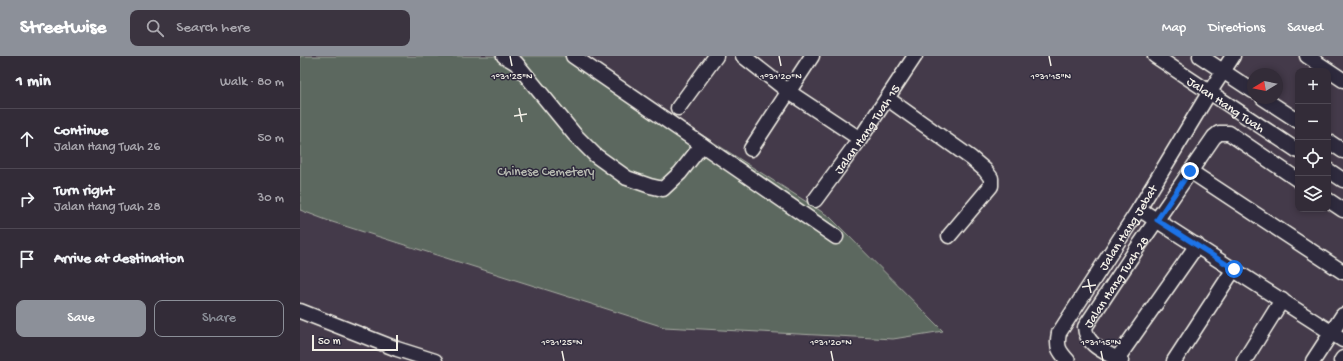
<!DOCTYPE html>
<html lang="en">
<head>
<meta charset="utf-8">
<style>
  body { margin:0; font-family:"Gochi Hand",sans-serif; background:#3b3440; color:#f1f3f6 }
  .controls { position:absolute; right:12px; top:12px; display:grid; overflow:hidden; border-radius:8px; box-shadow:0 2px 6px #0003 }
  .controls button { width:36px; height:36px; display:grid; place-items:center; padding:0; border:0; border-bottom:1px solid #4e4853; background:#332c38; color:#f1f3f6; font:20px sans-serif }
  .compass { position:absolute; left:947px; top:12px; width:36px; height:36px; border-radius:50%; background:#332c38; box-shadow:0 2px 6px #0003; rotate:260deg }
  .scale { position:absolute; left:12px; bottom:10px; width:86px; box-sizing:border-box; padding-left:4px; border:2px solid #f4f1e8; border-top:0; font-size:11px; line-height:14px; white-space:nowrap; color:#f4f1e8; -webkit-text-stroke:3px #2f2a3d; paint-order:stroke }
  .stop { position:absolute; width:12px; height:12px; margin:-9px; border:3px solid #1a73e8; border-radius:50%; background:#fff }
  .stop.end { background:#1a73e8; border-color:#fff; box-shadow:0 1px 4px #0008 }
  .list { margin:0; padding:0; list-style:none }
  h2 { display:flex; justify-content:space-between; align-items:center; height:52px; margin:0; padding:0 16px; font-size:17px }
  h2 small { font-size:13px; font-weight:400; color:#a9a7ae }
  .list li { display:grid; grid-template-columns:26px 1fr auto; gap:12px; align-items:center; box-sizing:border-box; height:60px; padding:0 16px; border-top:1px solid #4e4853 }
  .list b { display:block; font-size:15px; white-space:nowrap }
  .list p { margin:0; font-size:13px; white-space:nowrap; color:#a9a7ae }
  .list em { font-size:13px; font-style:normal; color:#a9a7ae }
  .actions { display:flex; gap:8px; padding:12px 16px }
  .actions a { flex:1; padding:9px 0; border:1px solid #8c9099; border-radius:8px; text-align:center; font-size:14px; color:#8c9099 }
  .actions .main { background:#8c9099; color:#fff }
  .icon { flex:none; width:22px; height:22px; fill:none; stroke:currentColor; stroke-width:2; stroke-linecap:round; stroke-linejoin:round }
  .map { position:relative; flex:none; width:1043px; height:305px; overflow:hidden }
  header { display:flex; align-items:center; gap:24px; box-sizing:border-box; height:56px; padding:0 20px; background:#8c9099; color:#fff }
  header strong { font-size:19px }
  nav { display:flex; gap:22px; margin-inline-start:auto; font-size:14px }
  .search { width:280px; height:36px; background:#3b3440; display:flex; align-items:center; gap:10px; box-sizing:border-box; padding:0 14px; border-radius:8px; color:#a9a7ae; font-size:15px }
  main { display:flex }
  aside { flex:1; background:#332c38 }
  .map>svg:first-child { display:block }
  .green { fill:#5b685e; stroke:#a8aca3 }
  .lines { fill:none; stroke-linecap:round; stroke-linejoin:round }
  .minor-casing { stroke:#f4f1e8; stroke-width:17 }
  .minor { stroke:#2f2a3d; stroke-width:14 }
  .route { stroke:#1a73e8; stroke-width:5 }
  .ticks { fill:none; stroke:#f4f1e8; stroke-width:1.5 }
  .labels { text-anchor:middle; stroke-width:3; stroke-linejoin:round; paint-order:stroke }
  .street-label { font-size:13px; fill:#f4f1e8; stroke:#2f2a3d }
  .park-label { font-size:13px; fill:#b7bab1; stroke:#2f2a3d }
  .ticks-label { font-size:10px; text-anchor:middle; fill:#f4f1e8; stroke:#2f2a3d; stroke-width:3; stroke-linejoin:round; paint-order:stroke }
</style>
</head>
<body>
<header>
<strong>Streetwise</strong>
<div class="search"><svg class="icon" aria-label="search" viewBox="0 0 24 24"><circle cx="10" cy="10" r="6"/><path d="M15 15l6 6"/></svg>Search here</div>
<nav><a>Map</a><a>Directions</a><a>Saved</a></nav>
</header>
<main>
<aside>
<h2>1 min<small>Walk · 80 m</small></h2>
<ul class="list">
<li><svg class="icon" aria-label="ahead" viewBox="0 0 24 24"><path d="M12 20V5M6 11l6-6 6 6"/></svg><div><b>Continue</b><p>Jalan Hang Tuah 26</p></div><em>50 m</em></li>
<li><svg class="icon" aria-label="right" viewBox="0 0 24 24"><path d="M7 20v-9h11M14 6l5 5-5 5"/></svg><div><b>Turn right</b><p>Jalan Hang Tuah 28</p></div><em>30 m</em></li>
<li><svg class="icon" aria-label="arrive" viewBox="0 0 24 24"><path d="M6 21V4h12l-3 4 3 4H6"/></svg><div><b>Arrive at destination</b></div></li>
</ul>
<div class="actions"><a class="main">Save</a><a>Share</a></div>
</aside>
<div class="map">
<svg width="1043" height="305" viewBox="0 0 1043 305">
  <rect width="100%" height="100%" fill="#443a4a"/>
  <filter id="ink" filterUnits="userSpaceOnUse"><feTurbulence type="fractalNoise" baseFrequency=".025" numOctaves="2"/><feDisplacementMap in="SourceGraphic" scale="8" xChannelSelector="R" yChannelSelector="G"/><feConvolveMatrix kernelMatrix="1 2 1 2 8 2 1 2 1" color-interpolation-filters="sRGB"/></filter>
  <g filter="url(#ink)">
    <!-- green -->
    <path class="green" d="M0,0H279L530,161L643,275L593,283L364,271L29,165L0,154Z"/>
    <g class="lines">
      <!-- minor casing -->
      <g class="minor-casing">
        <g id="minor">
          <path d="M204,0L216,7L275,79L295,99L327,122L350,130L363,133L380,117L402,89"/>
          <path d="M273,0L536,181"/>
          <path d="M443,0L489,36L560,83"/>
          <path id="s1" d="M855,0L998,95"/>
          <path d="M900,0L953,35"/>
          <path d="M1007,0L1043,24"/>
          <path d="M963,42L998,65"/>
          <path d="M588,43L671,102L685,114L691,122V130L649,180"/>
          <path d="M378,52L416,0"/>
          <path d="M1028,85L1043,95"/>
          <path d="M451,93L512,0"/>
          <path d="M1028,114L1043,124"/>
          <path d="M890,115L1043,216"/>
          <path id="s2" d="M515,144L560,83L615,0"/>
          <path d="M1028,144L1043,154"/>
          <path d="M839,153L1043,284"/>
          <path d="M0,255L97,293L135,305"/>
          <path d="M817,303L897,189"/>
          <path id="s3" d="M768,305C759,295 756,291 759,277L839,153L909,37L933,0"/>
          <path id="s4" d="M821,305C806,296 786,290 785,271L838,191L914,81L919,77H929L998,124"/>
          <path d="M874,305L934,213"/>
          <path d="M944,305L982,244"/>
          <path d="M1013,305L1043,259"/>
          <path d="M1041,305L1043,302"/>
        </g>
      </g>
      <!-- minor -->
      <use href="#minor" class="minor"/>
    </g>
  </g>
  <g class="lines" filter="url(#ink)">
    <!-- route -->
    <path class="route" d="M890,115L857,164L934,213"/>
  </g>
  <!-- ticks -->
  <path class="ticks" d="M210,0L212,10M479,0L481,10M749,0L751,10M219,52L222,66M214,60L227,58M788,223L791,237M782,231L796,229M262,295L264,305M531,295L533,305M801,295L803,305"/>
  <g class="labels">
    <!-- street labels -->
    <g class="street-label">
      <text dy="5" stroke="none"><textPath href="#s1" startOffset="86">Jalan Hang Tuah</textPath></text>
      <text dy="5" stroke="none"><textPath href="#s2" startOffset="88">Jalan Hang Tuah 15</textPath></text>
      <text dy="5" stroke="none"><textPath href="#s3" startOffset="157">Jalan Hang Jebat</textPath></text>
      <text dy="5" stroke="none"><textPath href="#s4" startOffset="107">Jalan Hang Tuah 28</textPath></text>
    </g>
    <!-- park labels -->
    <g class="park-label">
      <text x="246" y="119">Chinese Cemetery</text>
    </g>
  </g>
  <g class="ticks-label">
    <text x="751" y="23">1°31'15"N</text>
    <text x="212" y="23">1°31'25"N</text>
    <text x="481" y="23">1°31'20"N</text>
    <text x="262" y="289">1°31'25"N</text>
    <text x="531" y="289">1°31'20"N</text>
    <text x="801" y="289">1°31'15"N</text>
  </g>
</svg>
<div class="controls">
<button>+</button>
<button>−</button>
<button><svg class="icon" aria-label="locate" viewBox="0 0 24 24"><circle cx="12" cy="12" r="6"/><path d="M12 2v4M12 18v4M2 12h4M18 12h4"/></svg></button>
<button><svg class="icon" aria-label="layers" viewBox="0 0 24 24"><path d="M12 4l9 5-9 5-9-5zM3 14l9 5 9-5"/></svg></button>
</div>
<svg class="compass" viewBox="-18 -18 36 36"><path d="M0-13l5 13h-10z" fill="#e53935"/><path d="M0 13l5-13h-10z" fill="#a9a7ae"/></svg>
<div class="scale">50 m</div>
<div class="stop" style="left:934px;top:213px"></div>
<div class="stop end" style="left:890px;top:115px"></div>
</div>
</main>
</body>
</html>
